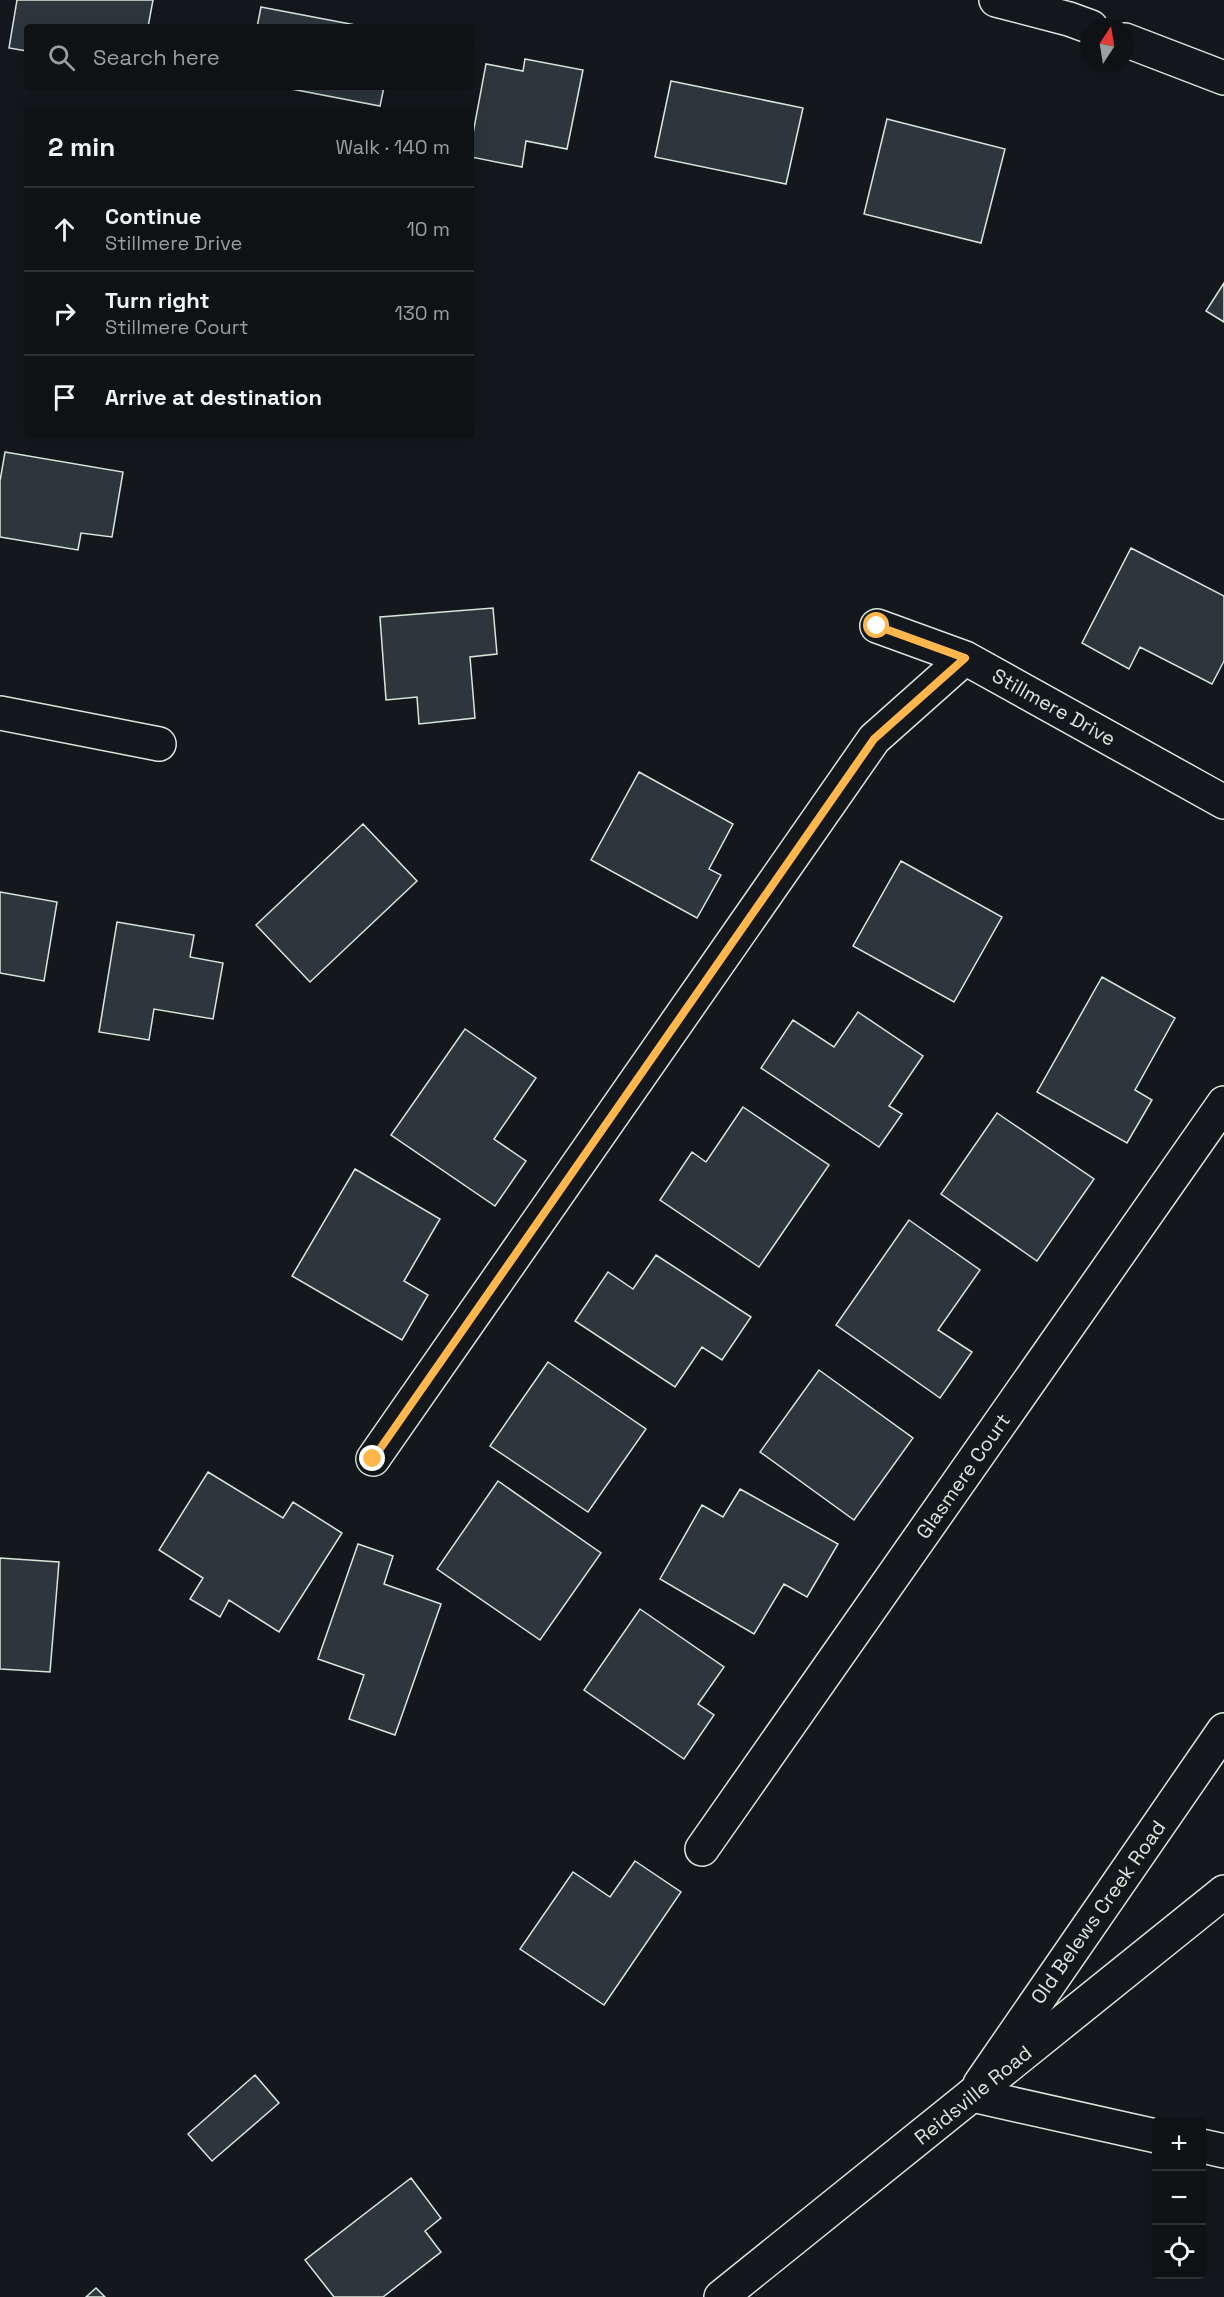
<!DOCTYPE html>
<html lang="en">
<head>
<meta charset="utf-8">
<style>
  body { margin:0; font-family:"Space Grotesk",sans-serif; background:#181b1e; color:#f1f3f6 }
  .controls { position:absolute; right:18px; bottom:18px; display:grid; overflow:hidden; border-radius:6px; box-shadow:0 6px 24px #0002 }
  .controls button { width:54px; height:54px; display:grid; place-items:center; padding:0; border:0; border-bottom:2px solid #2f3234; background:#0f1215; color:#f1f3f6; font:30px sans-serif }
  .compass { position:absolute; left:1080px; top:18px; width:54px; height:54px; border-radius:50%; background:#0f1215; box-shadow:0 6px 24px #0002; rotate:12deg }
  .stop { position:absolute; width:18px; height:18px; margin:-14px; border:4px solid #ffb74d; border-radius:50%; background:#fff }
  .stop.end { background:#ffb74d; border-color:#fff; box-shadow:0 2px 6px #0008 }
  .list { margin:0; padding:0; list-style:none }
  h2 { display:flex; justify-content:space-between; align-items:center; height:78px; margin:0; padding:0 24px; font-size:26px }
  h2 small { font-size:20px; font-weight:400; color:#9b9ea0 }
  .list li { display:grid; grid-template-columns:39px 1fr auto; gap:18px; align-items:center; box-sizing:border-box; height:84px; padding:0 24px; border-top:2px solid #2f3234 }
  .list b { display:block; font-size:22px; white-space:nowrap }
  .list p { margin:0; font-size:20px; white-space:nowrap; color:#9b9ea0 }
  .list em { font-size:20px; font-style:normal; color:#9b9ea0 }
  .icon { flex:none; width:33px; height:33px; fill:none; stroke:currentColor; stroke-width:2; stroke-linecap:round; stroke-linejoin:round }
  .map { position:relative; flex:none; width:1224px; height:2297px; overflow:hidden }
  .search { position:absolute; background:#0f1215; box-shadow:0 6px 24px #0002; left:24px; top:24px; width:450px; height:66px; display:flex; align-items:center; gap:15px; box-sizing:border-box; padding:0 21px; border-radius:6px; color:#9b9ea0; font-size:22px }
  .panel { position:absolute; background:#0f1215; box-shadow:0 6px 24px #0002; left:24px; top:108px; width:450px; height:330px; border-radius:6px }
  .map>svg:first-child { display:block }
  .building { fill:#2c363c; stroke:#d8e6dc; stroke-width:1.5 }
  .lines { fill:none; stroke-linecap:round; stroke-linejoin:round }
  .street-casing { stroke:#d8e6dc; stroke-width:36 }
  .secondary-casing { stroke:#d8e6dc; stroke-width:36 }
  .highway-casing { stroke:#d8e6dc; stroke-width:36 }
  .street { stroke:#14181c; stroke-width:33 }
  .secondary { stroke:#14181c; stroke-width:33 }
  .highway { stroke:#14181c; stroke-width:33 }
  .route { stroke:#ffb74d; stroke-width:8 }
  .labels { text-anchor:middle; stroke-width:4.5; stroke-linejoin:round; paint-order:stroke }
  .street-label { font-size:20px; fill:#d8e6dc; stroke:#14181c }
</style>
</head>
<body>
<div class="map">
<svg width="1224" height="2297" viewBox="0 0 1224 2297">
  <rect width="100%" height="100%" fill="#14181c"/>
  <!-- building -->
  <path class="building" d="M17,0H153L148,27H27V51L9,48Z
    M261,7L366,27H257Z
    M525,59L583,70L567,149L526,141L522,167L471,157V144L486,64L523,71Z
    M671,81L803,108L786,184L655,157Z
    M281,87H384L380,106Z
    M887,119L1005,149L981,243L864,214Z
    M1224,283V322L1206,311Z
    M5,452L123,472L112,537L81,533L78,550L0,537V481Z
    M1131,548L1224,596V661L1212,684L1140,647L1129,669L1082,643Z
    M493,608L497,654L470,657L475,718L419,724L417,697L386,700L380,617Z
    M639,772L733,824L709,869L721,875L697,918L591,860Z
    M363,824L417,881L310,982L256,925Z
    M901,861L1002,917L954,1002L853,946Z
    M0,892L57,902L44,981L0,973Z
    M117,922L194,935L190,957L223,963L213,1019L154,1009L149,1040L99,1032Z
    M1102,977L1175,1018L1135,1090L1152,1100L1127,1143L1037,1092Z
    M858,1012L923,1056L889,1106L902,1114L879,1147L761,1068L793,1020L834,1047Z
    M465,1029L536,1078L494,1139L526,1161L495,1206L391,1135Z
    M743,1107L829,1165L759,1267L660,1200L692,1152L706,1162Z
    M997,1113L1094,1179L1037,1261L941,1194Z
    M355,1169L440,1219L404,1281L428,1295L402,1340L292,1276Z
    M909,1220L980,1270L938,1330L972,1352L940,1398L836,1325Z
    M656,1255L751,1317L722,1360L702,1347L675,1387L575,1321L608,1272L633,1289Z
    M548,1362L646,1429L588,1512L490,1446Z
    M819,1370L913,1438L854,1520L760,1452Z
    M208,1472L283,1518L293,1502L342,1533L279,1632L229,1600L220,1617L190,1599L203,1578L159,1550Z
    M498,1481L601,1553L540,1640L437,1569Z
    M740,1489L838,1544L807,1597L784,1584L754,1634L660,1579L702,1505L723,1517Z
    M358,1544L393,1556L384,1584L441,1604L395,1735L349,1719L364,1675L318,1659Z
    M0,1558L59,1562L50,1672L0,1669Z
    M640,1609L724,1667L698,1704L714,1715L684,1759L584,1690Z
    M635,1861L681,1892L604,2005L520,1949L573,1872L610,1897Z
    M255,2075L279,2103L212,2161L188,2134Z
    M411,2178L441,2218L425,2231L441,2252L383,2297H334L305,2260Z
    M96,2288L105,2297H86Z"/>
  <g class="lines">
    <!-- street casing -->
    <g class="street-casing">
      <path id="street" d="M996,0L1069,19L1091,27
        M1125,40L1224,78
        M877,626L965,658L1224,802
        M0,713L159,744
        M373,1459L874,739L965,658
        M702,1849L1224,1103
        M972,2095L1156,2136
        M1202,2146L1224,2151"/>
    </g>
    <!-- secondary casing -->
    <g class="secondary-casing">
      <path id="secondary" d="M980,2084L1224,1730"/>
    </g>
    <!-- highway casing -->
    <g class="highway-casing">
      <path id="highway" d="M721,2297L1224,1892"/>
    </g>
    <!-- street -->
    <use href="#street" class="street"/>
    <!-- secondary -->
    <use href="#secondary" class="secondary"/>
    <!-- highway -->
    <use href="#highway" class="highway"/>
  </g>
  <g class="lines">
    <!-- route -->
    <path class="route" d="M373,1459L874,739L965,658L877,626"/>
  </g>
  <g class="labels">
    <!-- street labels -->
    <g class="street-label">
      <text transform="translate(1054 707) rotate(29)" y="7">Stillmere Drive</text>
      <text transform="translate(963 1476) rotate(-55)" y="7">Glasmere Court</text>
      <text transform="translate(1098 1912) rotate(-55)" y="7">Old Belews Creek Road</text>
      <text transform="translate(973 2095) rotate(-39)" y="7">Reidsville Road</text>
    </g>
  </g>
</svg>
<div class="controls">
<button>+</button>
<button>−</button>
<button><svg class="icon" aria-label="locate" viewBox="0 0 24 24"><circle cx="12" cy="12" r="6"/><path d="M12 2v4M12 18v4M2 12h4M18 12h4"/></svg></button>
</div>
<svg class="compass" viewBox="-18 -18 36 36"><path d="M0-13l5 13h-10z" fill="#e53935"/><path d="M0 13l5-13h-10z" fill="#9b9ea0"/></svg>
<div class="stop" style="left:877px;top:626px"></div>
<div class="stop end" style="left:373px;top:1459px"></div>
<div class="search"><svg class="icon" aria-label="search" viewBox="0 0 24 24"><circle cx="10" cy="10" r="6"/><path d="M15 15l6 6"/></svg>Search here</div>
<section class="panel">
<h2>2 min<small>Walk · 140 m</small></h2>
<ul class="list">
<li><svg class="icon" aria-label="ahead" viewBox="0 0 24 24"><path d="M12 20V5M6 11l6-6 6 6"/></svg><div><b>Continue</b><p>Stillmere Drive</p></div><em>10 m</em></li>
<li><svg class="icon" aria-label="right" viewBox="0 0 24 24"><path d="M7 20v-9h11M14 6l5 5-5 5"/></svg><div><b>Turn right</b><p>Stillmere Court</p></div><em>130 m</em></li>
<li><svg class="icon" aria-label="arrive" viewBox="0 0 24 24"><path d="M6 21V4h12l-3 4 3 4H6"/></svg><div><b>Arrive at destination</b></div></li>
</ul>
</section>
</div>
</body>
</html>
